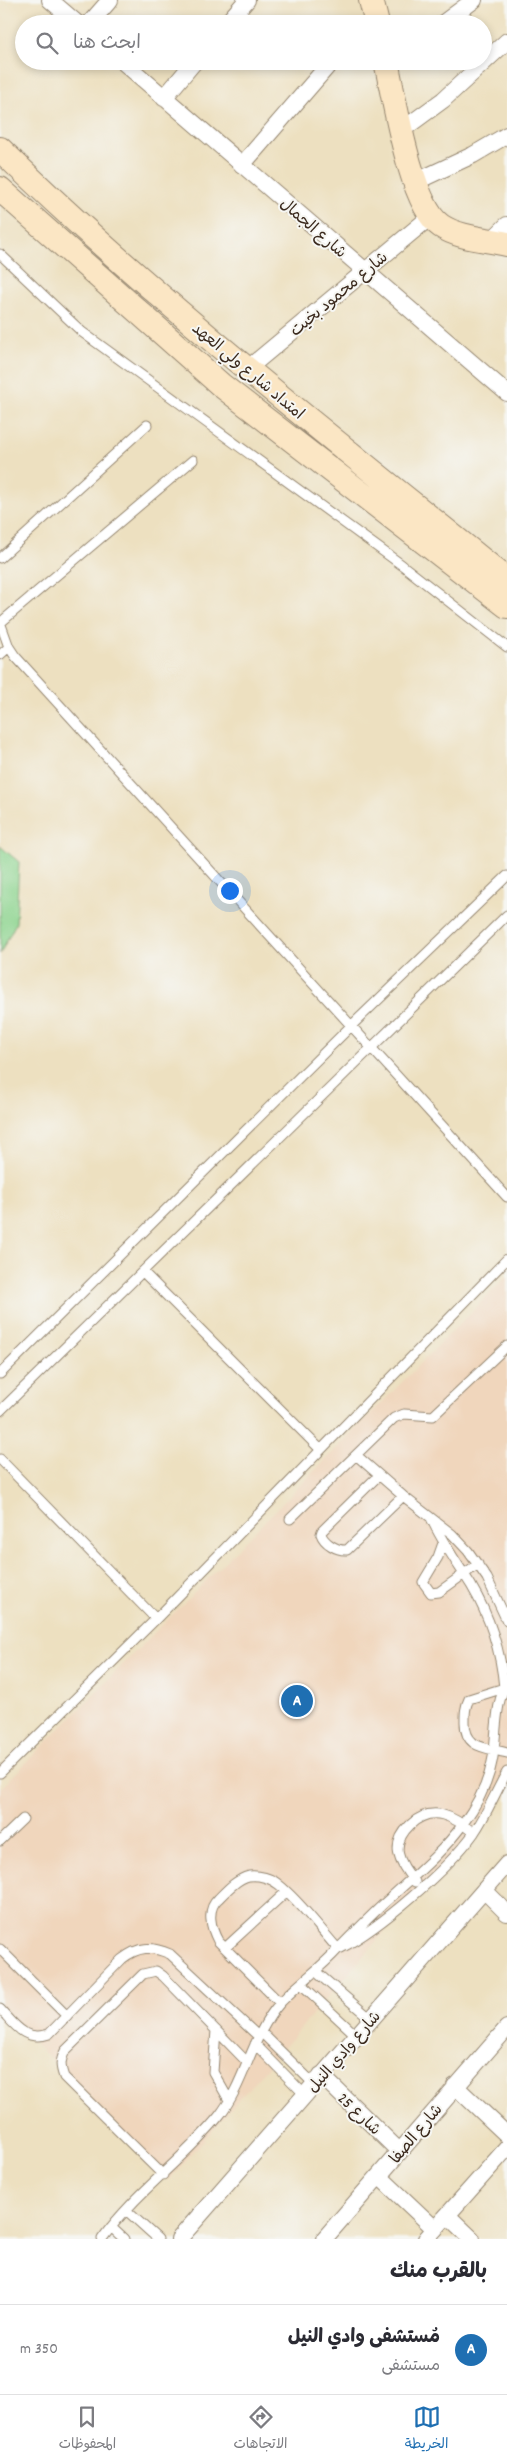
<!DOCTYPE html>
<html lang="ar">
<head>
<meta charset="utf-8">
<style>
  body { margin:0; font-family:Dekko,"Playpen Sans Arabic",sans-serif; background:#f7f7f7; color:#2b2b33; direction:rtl }
  .you { position:absolute; left:229px; top:890px; width:18px; height:18px; margin:-12px; border:4px solid #fff; border-radius:50%; background:#1a73e8; box-shadow:0 0 0 8px #1a73e833 }
  .badge { display:grid; place-items:center; width:32px; height:32px; border-radius:50%; background:#1f6fb2; color:#fff; font-size:16px; font-weight:700 }
  .pin { position:absolute; translate:-50% -50%; border:2px solid #fff; box-shadow:0 1px 5px #0006 }
  .list { margin:0; padding:0; list-style:none }
  h2 { display:flex; justify-content:space-between; align-items:center; height:65px; margin:0; padding:0 20px; font-size:21px }
  h2 small { font-size:16px; font-weight:400; color:#7c7c81 }
  .list li { display:grid; grid-template-columns:32px 1fr auto; gap:15px; align-items:center; box-sizing:border-box; height:90px; padding:0 20px; border-top:1px solid #e1e1e2 }
  .list b { display:block; font-size:19px; white-space:nowrap }
  .list p { margin:0; font-size:16px; white-space:nowrap; color:#7c7c81 }
  .list em { font-size:16px; font-style:normal; color:#7c7c81 }
  .icon { flex:none; width:28px; height:28px; fill:none; stroke:currentColor; stroke-width:2; stroke-linecap:round; stroke-linejoin:round }
  .map { position:relative; flex:none; width:507px; height:2239px; overflow:hidden; direction:ltr }
  .search { position:absolute; background:#fff; box-shadow:0 2px 8px #0003; left:15px; right:15px; top:15px; height:55px; display:flex; align-items:center; gap:12px; box-sizing:border-box; padding:0 18px; border-radius:28px; color:#7c7c81; font-size:19px }
  .sheet { height:155px; background:#fff }
  nav { display:flex; justify-content:space-around; align-items:center; box-sizing:border-box; height:70px; border-top:1px solid #e1e1e2; background:#fff; font-size:14px; color:#7c7c81 }
  nav a { display:grid; justify-items:center; gap:2px }
  nav .on { color:#1f6fb2 }
  .map>svg:first-child { display:block }
  .built { fill:#f0d6bc }
  .green { fill:#8dd48f; stroke:#647f56 }
  .lines { fill:none; stroke-linecap:round; stroke-linejoin:round }
  .service-casing { stroke:#94856f; stroke-width:11 }
  .minor-casing { stroke:#94856f; stroke-width:18 }
  .secondary-casing { stroke:#94856f; stroke-width:26 }
  .service { stroke:#fff; stroke-width:9 }
  .minor { stroke:#fff; stroke-width:16 }
  .secondary { stroke:#fbe6c4; stroke-width:24 }
  .labels { text-anchor:middle; stroke-width:4; stroke-linejoin:round; paint-order:stroke }
  .street-label { font-size:16px; fill:#3b2a1e; stroke:#f6f6f2 }
</style>
</head>
<body>
<div class="map">
<svg width="507" height="2239" viewBox="0 0 507 2239">
  <rect width="100%" height="100%" fill="#f6f6f2"/>
  <filter id="ink" filterUnits="userSpaceOnUse"><feTurbulence type="fractalNoise" baseFrequency=".02" numOctaves="2"/><feDisplacementMap in="SourceGraphic" scale="10" xChannelSelector="R" yChannelSelector="G"/><feConvolveMatrix kernelMatrix="1 2 1 2 8 2 1 2 1" color-interpolation-filters="sRGB"/></filter>
  <filter id="wash" filterUnits="userSpaceOnUse"><feTurbulence type="fractalNoise" baseFrequency=".0096" numOctaves="4" result="noise"/><feDisplacementMap in="SourceGraphic" scale="20" xChannelSelector="R" yChannelSelector="G"/><feGaussianBlur stdDeviation="1.12" result="paint"/><feColorMatrix in="noise" values="0 0 0 0 0 0 0 0 0 0 0 0 0 0 0 0 0 1.4 0 .05"/><feComposite in="paint" operator="in"/></filter>
  <g filter="url(#wash)">
    <rect width="100%" height="100%" fill="#ede0c0"/>
    <!-- built -->
    <path class="built" d="M507,1276V1791L169,2180L0,2007V1789Z"/>
    <!-- green -->
    <path class="green" d="M0,846L19,862L16,923L0,954Z"/>
  </g>
  <g filter="url(#ink)">
    <g class="lines">
      <!-- service casing -->
      <g class="service-casing">
        <path id="service" d="M0,254L82,332L402,565L507,647
          M0,558L147,425
          M0,622L9,647L15,656L507,1197
          M0,623L193,460
          M0,655L9,647
          M143,1272L320,1449
          M0,1374L350,1027L507,876
          M0,1411L507,915
          M356,1455L403,1496L452,1534L468,1551L487,1578L507,1621
          M0,1459L156,1619
          M379,1475L322,1531L321,1534C324,1543 337,1551 347,1550L403,1496
          M431,1518C442,1542 457,1563 471,1585C490,1617 501,1652 504,1688L469,1699C465,1707 465,1713 465,1722C465,1749 485,1747 507,1753
          M290,1519L394,1418L404,1414L433,1416L507,1346
          M443,1543L438,1557L423,1582L431,1593L439,1592L478,1564
          M0,1773L156,1619L507,1259
          M0,1841L23,1819
          M415,1882C399,1863 389,1845 410,1825C432,1804 453,1816 474,1833
          M225,1948L286,1892
          M341,1948C380,1928 448,1869 474,1833C487,1814 495,1793 507,1772
          M0,1949L67,2016
          M315,1971L371,2019
          M301,1984L357,2036
          M280,2003L218,1941C211,1928 206,1910 218,1899C227,1890 237,1879 249,1876C259,1875 271,1878 278,1884C299,1900 321,1930 338,1949
          M0,2009C15,2025 25,2042 49,2034L122,1959C139,1946 151,1946 170,1954L258,2036
          M216,2030L213,2072L229,2100
          M261,2032L314,2084
          M255,2044L305,2095
          M163,2175L64,2077C60,2066 60,2061 65,2051L143,1974L156,1971L163,1976L247,2062
          M126,2210L158,2239
          M111,2227L124,2239
          M102,2239C135,2193 183,2160 219,2116C246,2082 251,2036 280,2003C298,1984 320,1969 338,1949C355,1932 371,1915 389,1899C414,1876 443,1852 463,1824C476,1806 488,1784 492,1762C497,1743 494,1700 507,1685"/>
      </g>
      <!-- minor casing -->
      <g class="minor-casing">
        <path id="minor" d="M50,0L78,24
          M89,24L110,0
          M226,24L247,0
          M442,24L474,0
          M122,61L507,393
          M164,98L195,61
          M402,130L443,100L507,41
          M242,165L332,61
          M415,182L473,155L507,135
          M492,240L507,225
          M246,370L430,217
          M484,1890L507,1913
          M321,2075L399,2151
          M455,2086L507,2135
          M379,2176L435,2229
          M448,2216L472,2239
          M179,2239L507,1864
          M324,2239L507,2028
          M426,2239L507,2148"/>
      </g>
      <!-- secondary casing -->
      <g class="secondary-casing">
        <path id="secondary" d="M371,0L377,24
          M386,61C394,98 411,206 441,226C459,238 486,239 507,244
          M0,149C158,304 335,440 507,580
          M0,189L221,385L507,606"/>
      </g>
      <!-- service -->
      <use href="#service" class="service"/>
      <!-- minor -->
      <use href="#minor" class="minor"/>
      <!-- secondary -->
      <use href="#secondary" class="secondary"/>
    </g>
  </g>
  <g class="labels">
    <!-- street labels -->
    <g class="street-label">
      <text transform="translate(314 227) rotate(41)" y="6">شارع الجمال</text>
      <text transform="translate(338 293) rotate(-40)" y="6">شارع محمود بخيت</text>
      <text transform="translate(249 370) rotate(40)" y="6">امتداد شارع ولي العهد</text>
      <text transform="translate(343 2051) rotate(-49)" y="6">شارع وادي النيل</text>
      <text transform="translate(360 2113) rotate(44)" y="6">شارع 25</text>
      <text transform="translate(415 2133) rotate(-50)" y="6">شارع الصفا</text>
    </g>
  </g>
</svg>
<div class="you"></div>
<div class="pin badge" style="left:297px;top:1701px">A</div>
<div class="search"><svg class="icon" aria-label="search" viewBox="0 0 24 24"><circle cx="10" cy="10" r="6"/><path d="M15 15l6 6"/></svg>ابحث هنا</div>
</div>
<section class="sheet">
<h2>بالقرب منك<small></small></h2>
<ul class="list">
<li><span class="badge">A</span><div><b>مُستشفى وادي النيل</b><p>مستشفى</p></div><em>350 m</em></li>
</ul>
</section>
<nav>
<a class="on"><svg class="icon" aria-label="map" viewBox="0 0 24 24"><path d="M3 6l6-2 6 2 6-2v14l-6 2-6-2-6 2zM9 4v14M15 6v14"/></svg>الخريطة</a>
<a><svg class="icon" aria-label="directions" viewBox="0 0 24 24"><path d="M12 3l9 9-9 9-9-9zM9 14v-3h6M13 9l2 2-2 2"/></svg>الاتجاهات</a>
<a><svg class="icon" aria-label="saved" viewBox="0 0 24 24"><path d="M7 4h10v16l-5-4-5 4z"/></svg>المحفوظات</a>
</nav>
</body>
</html>
